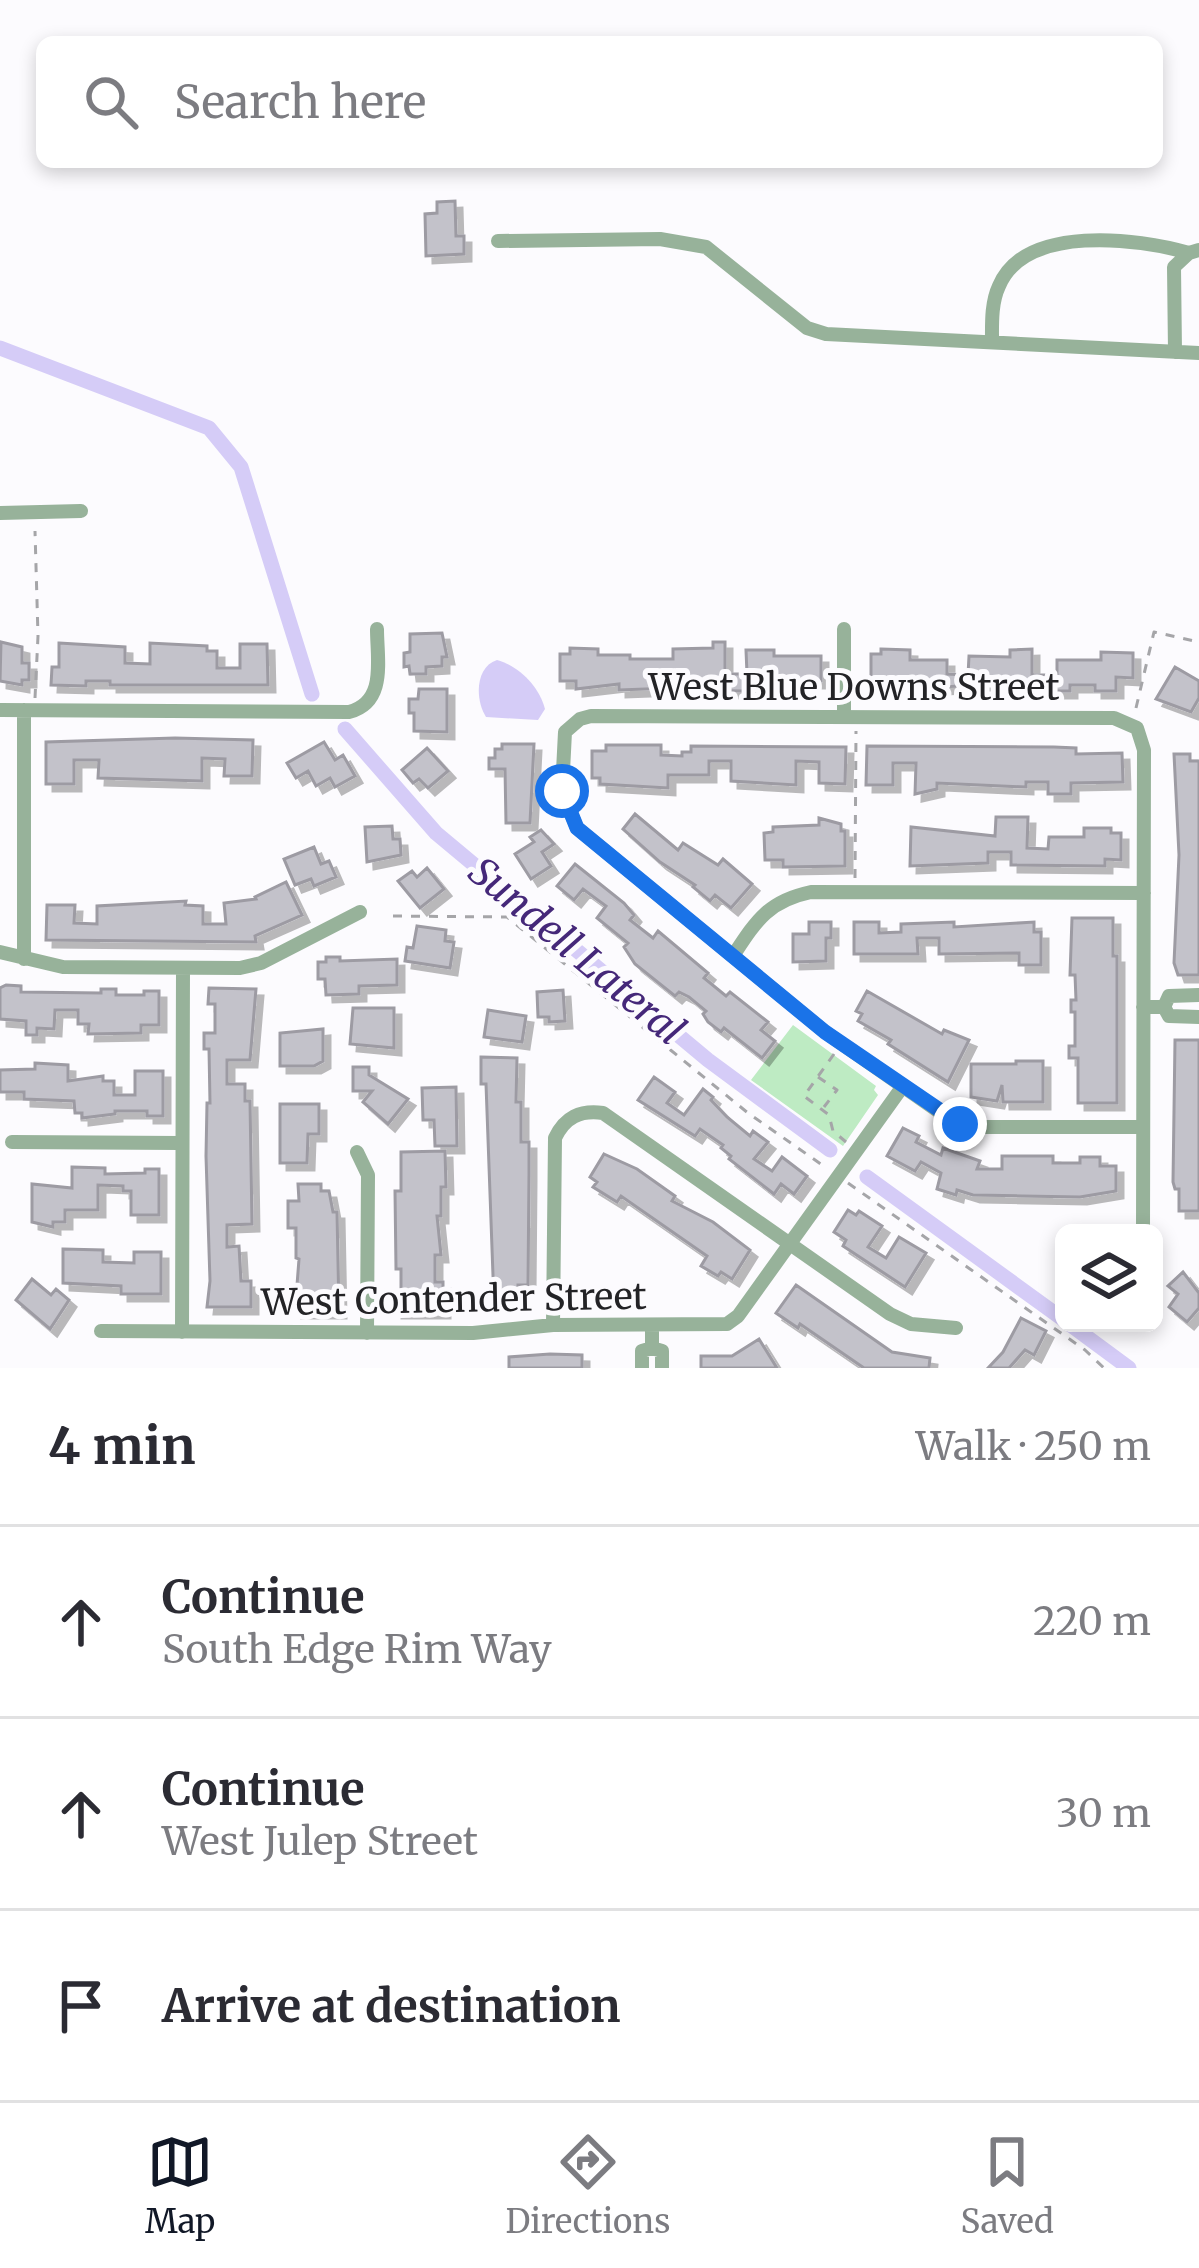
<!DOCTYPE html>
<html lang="en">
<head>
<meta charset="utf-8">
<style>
  body { margin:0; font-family:Merriweather,serif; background:#f2f2f3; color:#2b2b33 }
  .controls { position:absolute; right:36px; bottom:36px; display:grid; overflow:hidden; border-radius:18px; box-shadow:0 6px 18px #0003 }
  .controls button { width:108px; height:108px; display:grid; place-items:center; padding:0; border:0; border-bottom:3px solid #e1e1e2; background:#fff; color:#2b2b33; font:60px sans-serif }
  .stop { position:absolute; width:36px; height:36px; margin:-27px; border:9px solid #1a73e8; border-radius:50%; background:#fff }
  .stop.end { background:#1a73e8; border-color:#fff; box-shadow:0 3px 12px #0008 }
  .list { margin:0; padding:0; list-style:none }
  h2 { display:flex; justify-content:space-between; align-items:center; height:156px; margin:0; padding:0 48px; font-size:51px }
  h2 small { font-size:39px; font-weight:400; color:#7c7c81 }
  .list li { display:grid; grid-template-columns:78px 1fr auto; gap:36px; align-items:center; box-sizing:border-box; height:192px; padding:0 48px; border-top:3px solid #e1e1e2 }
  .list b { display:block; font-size:45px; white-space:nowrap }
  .list p { margin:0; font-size:39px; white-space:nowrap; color:#7c7c81 }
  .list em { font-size:39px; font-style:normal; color:#7c7c81 }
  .icon { flex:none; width:66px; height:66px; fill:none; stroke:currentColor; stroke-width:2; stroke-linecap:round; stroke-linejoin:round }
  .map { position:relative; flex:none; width:1199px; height:1368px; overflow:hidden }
  .search { position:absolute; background:#fff; box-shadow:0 6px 18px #0003; left:36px; right:36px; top:36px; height:132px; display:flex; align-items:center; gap:30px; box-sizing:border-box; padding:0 42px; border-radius:18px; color:#7c7c81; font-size:45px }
  .sheet { height:732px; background:#fff }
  nav { display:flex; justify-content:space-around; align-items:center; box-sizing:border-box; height:168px; border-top:3px solid #e1e1e2; background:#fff; font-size:33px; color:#7c7c81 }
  nav a { display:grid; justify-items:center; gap:6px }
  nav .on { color:#111827 }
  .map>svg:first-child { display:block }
  .green { fill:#beebc3 }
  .water { fill:#d5ccf7 }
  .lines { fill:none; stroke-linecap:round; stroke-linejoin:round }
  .canal { stroke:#d5ccf7; stroke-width:15 }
  .building { fill:#c3c2ca; stroke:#9d9ba3; stroke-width:3; filter:url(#shadow) }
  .path { stroke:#a5a5a8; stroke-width:3; stroke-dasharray:9 9; stroke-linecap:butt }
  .minor { stroke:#97b29a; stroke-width:14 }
  .route { stroke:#1a73e8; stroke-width:15 }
  .labels { text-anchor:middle; stroke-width:10; stroke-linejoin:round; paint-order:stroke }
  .street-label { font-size:36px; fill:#232326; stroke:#fcfbfe }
  .water-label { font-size:39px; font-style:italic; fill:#452879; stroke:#fcfbfe }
</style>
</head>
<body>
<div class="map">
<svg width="1199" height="1368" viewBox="0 0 1199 1368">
  <defs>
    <filter id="shadow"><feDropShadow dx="7" dy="7" stdDeviation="0" flood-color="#0004"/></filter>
  </defs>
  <rect width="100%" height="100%" fill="#fcfbfe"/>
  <!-- green -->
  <path class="green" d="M793,1025L876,1086L874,1090L878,1095L843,1146L751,1080Z"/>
  <!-- water -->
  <path class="water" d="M497,660C519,666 539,686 545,709L538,720L486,717C475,700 475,667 497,660Z"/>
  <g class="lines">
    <!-- canal -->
    <path class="canal" d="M0,348L209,428L241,467L312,694
      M345,729L436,833L708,1060L830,1150
      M867,1177L1064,1320
      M1068,1323L1129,1368"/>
  </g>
  <!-- building -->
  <path class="building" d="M455,201L456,236H464V254L426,256L425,214L437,213V202Z
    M442,633L447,657H442V666L426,667V674H410L409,666L404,667V653L410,652V634Z
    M1,642L22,647V663H29V680H22V685L0,681Z
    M713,642H725V674H747L746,650H774V656H821V681H802V690L741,691L698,690V687L619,690V684L576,689V681H560V654H570V648L598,649V655H630V659H673V649L713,648Z
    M59,643L125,647V663L150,664V643L207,646V651H217V668H240V644H267L268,685H110V681H86V686L51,685L52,667H59Z
    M881,649L910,650V660H947V674L968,675L969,656L1010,657V650L1032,649V675H1057V660H1101V652L1133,653V678L1116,677V691H1095V685H1070V691H1015V685H987V691L962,690V686L888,689V682L871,681V654H881Z
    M1175,667L1199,681V698L1191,712L1156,699Z
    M419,689H447V732L414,731V713H409V699H418Z
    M175,738L253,740L252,776H224L225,759L202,758V781L98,778L99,760H74V784H46V742Z
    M324,742L335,760L343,755L355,776L335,787L330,778L316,786L308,771L296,778L287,763Z
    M502,744H534L530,823H506L505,769H489V758H495V749H502Z
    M606,745H661V755L682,756V752H691V746L846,747L845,784L819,783V762L796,761V785L731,781V761H709V775H668V788L600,784V778H592V751H606Z
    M867,746L1054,747L1076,748V754L1122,753L1123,782L1071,783V794H1048V782H1026V787L937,783V789L915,794L916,763H893V785H866Z
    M427,748L448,771L428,788L419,779L413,783L402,770Z
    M1174,754H1190V761H1199V975H1178L1174,963L1179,855Z
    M635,814L678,850L683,843L718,865L723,859L752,884L731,908L715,895L710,901L693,887L695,885L660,862L623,829Z
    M996,817H1028L1027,848L1048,849L1049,837H1084V828H1111V833H1121V860L1105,859V866L1011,865V852H988V863L910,866L911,827L995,836Z
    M819,818L841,824V831H845V866L783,867V860H765L764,833L773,832V827L819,825Z
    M392,826L393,839H400L401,855L367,862L365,827Z
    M541,830L554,844L542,852L551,866L531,879L515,854L534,842L530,837Z
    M314,847L321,864L329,861L336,877L314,886L311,879L295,885L284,859Z
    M575,864L624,903L634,915L630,920L653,938L658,931L708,973L704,978L726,996L730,992L768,1022L761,1030L775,1041L762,1058L724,1028L721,1032L708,1022L703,1014L706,1011L689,997L679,992L675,996L635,964L624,947L628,943L597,918L606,906L583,889L574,900L557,886Z
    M427,868L444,889L420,908L398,881L412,871L417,877Z
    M286,882L302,915L255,936L256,942L46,940L47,905H75L74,923L97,924V906L186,901L185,905L203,906V924H226L224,903L256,899L255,897Z
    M1072,918H1113V956H1117V1103H1078V1058H1069V1046H1075V1012H1071V1000H1076L1075,975H1070Z
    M809,922H831V938H826V961L793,962V934H809Z
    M854,922H879V933L901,932V924L954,922V927L1034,922V932H1041V965H1019V953L939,954V938H917L918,954H854Z
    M417,926L446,930L445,941L454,942L450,968L405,961L407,947L413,948Z
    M326,957H340V961L397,959V985L359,986V994L326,995L325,979H318V962H326Z
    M6,985L21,986V992L101,993V989H116V995H144V991H159V1025H141V1033L88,1034L89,1024H78V1010H55L54,1029L37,1028V1035H26V1021L0,1019V988Z
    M209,988L256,989L250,1060H227V1084H245V1101H250L252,1224L227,1225V1247L239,1246L241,1281H251V1307H207L210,1281L206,1156L207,1103H210L209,1049H204V1033H215V1004H208Z
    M563,990L565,1021L549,1022V1017H538L537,992Z
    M867,991L942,1034L944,1030L969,1040L948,1082L888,1044L891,1040L858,1021L862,1014L856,1011Z
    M353,1008H394V1048L350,1044Z
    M488,1010L526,1016L522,1042L484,1037Z
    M323,1029V1061L314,1066H280V1033Z
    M1175,1040H1199V1211H1179V1189H1175L1173,1182Z
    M481,1057L517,1058L516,1102H521V1142H529V1175L528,1285H518V1303H494L486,1084H481Z
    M1016,1061H1043V1102H1003L1002,1085L997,1101L971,1097V1064H1016Z
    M35,1063L68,1065V1081L103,1076V1081H114V1095H135V1071H163V1116H147V1111H115V1114L82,1118V1113H75L74,1101L24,1099V1092H0V1070L35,1069Z
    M353,1067H369V1075L408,1099L388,1124L363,1102L372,1091H353Z
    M654,1077L675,1092L667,1103L684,1115L703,1089L713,1097L711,1100L727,1117L750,1136L753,1131L768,1142L754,1159L772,1171L782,1157L807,1176L794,1194L781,1184L774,1194L729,1159L731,1156L721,1148L723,1145L700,1129L695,1136L638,1100Z
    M456,1087L457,1146H435L434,1120H423L422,1088Z
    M280,1104H319V1134H308L307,1163H280Z
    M903,1128L919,1136L916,1142L941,1155L943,1148L980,1161L977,1169H1002V1156H1053V1163H1080V1157H1100V1166H1116V1191L1080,1197L973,1195L957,1190L956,1195L937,1189L941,1173L921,1162L915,1171L887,1156Z
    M445,1151L446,1187H441V1216H437L441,1255H435V1282H443V1311H395V1295H401V1269H396L395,1191H401V1152Z
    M604,1154L637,1169L675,1196L672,1201L713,1222L750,1250L732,1279L721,1272L718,1276L701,1266L707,1256L621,1196L617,1202L593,1187L597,1182L590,1177Z
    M72,1167L105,1168V1174L145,1173V1169H159V1215H131V1191H123V1186L98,1185V1210H65V1222H53V1227L32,1222V1184L72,1188Z
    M298,1184H321V1191H329L333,1212H337L339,1311H295L299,1259L296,1258V1228H288V1201H299Z
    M848,1210L856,1215L859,1211L882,1226L868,1247L886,1258L899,1237L926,1253L905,1287L843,1246L846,1240L834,1232Z
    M63,1249L103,1250V1262L134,1263V1252H161V1294H121V1286L63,1283Z
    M1183,1272L1199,1293V1308L1187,1322L1169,1307L1178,1294L1168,1286Z
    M32,1279L51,1295L56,1289L69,1300L50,1329L16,1300Z
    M796,1285L892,1352L930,1358L929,1368H864L800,1324L798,1328L776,1313Z
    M1021,1318L1046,1331L1034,1355L1025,1350L1009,1368H988L1003,1352Z
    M759,1339L777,1368H701V1356H732Z
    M550,1354L582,1355V1368H509V1357Z"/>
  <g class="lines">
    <!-- path -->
    <path class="path" d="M35,698L38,636L35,531
      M1136,708L1154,632L1199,642
      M855,878L856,731
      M393,916L507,917L748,1113L825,1167
      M834,1054L804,1096L829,1115L833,1131L846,1142
      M818,1077L837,1090L824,1107
      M848,1183L1085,1350L1104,1368"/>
    <!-- minor -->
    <path class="minor" d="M498,241L660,239L706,247L807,328L826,334L1199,353
      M992,342C992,324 991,303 999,286C1025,224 1138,238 1189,253
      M1175,352L1174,267L1189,253L1199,250
      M0,513L81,511
      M0,710L349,712C387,702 377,660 377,629
      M844,717V629
      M0,952L63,967L240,968L261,963L360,912
      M733,956C756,921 768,901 811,892L1144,893
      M24,959V710
      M1143,1007H1164L1169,1016L1199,1017
      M1164,1007L1169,996L1199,995
      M12,1142L180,1143
      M357,1152L368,1175L367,1333
      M1143,1233L1144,750L1137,728L1114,718L591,716L580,719L565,732L562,791L577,828L825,1032L941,1113L960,1124L977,1127H1143
      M553,1325L555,1138C565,1117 580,1110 603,1113L890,1314L911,1324L956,1328
      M101,1331L473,1333L553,1325L727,1324L738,1316L903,1086
      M182,1332L183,968
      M652,1348L662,1351V1368
      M642,1368V1351L652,1348V1326"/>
  </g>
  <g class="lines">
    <!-- route -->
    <path class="route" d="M562,791L577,828L825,1032L960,1124"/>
  </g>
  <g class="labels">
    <!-- street labels -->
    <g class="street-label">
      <text x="854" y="700">West Blue Downs Street</text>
      <text transform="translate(454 1299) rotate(-1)" y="13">West Contender Street</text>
    </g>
    <!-- water labels -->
    <g class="water-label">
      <text transform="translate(577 951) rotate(40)" y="14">Sundell Lateral</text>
    </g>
  </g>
</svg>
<div class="controls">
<button><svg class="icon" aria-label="layers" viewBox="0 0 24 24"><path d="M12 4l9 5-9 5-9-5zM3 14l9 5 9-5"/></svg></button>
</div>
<div class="stop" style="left:562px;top:791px"></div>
<div class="stop end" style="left:960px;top:1124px"></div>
<div class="search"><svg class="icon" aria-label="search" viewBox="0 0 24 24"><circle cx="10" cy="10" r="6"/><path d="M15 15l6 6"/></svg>Search here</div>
</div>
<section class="sheet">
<h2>4 min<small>Walk · 250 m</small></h2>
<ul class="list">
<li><svg class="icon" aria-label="ahead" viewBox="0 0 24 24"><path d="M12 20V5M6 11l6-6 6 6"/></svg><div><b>Continue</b><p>South Edge Rim Way</p></div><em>220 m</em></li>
<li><svg class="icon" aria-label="ahead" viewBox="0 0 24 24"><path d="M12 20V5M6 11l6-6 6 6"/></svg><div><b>Continue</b><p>West Julep Street</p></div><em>30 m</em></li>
<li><svg class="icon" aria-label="arrive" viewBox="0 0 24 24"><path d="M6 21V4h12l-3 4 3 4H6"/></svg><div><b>Arrive at destination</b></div></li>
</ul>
</section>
<nav>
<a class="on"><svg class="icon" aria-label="map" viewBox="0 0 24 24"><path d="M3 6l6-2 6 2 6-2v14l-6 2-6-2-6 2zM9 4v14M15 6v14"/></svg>Map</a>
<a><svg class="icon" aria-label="directions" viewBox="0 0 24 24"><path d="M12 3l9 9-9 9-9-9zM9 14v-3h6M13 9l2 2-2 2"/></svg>Directions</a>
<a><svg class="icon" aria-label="saved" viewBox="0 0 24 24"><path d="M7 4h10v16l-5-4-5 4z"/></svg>Saved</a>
</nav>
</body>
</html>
